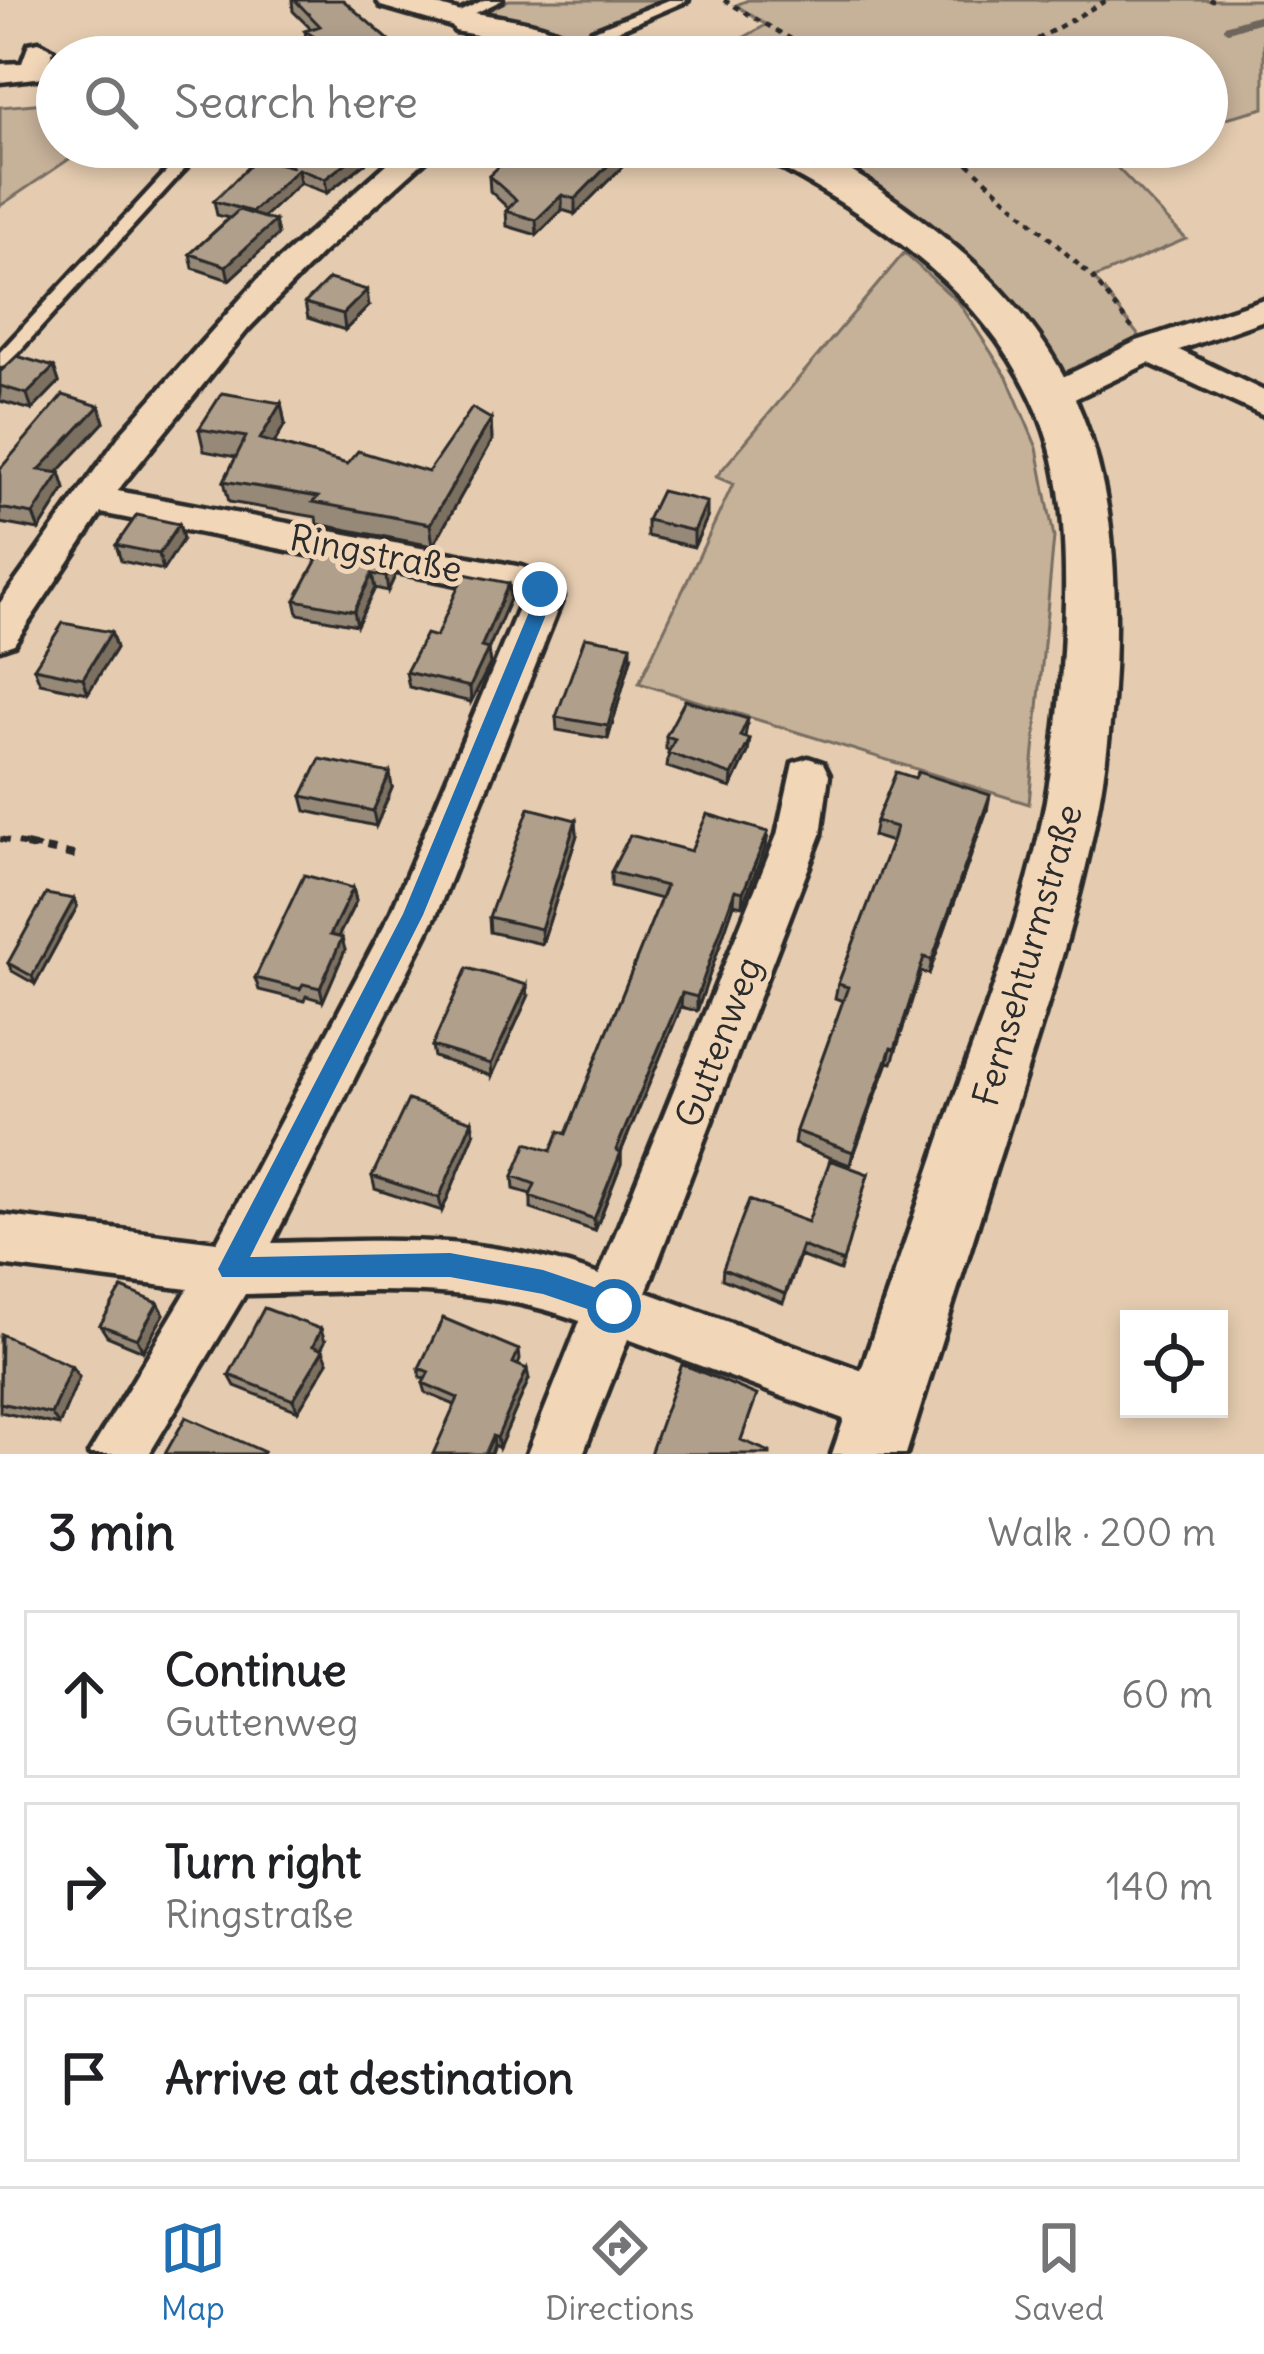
<!DOCTYPE html>
<html lang="en">
<head>
<meta charset="utf-8">
<style>
  body { margin:0; font-family:Delius,sans-serif; background:#f6f6f6; color:#202124 }
  .controls { position:absolute; right:36px; bottom:36px; display:grid; overflow:hidden; border-radius:0px; box-shadow:0 6px 18px #0003 }
  .controls button { width:108px; height:108px; display:grid; place-items:center; padding:0; border:0; border-bottom:3px solid #e0e0e0; background:#fff; color:#202124; font:60px sans-serif }
  .stop { position:absolute; width:36px; height:36px; margin:-27px; border:9px solid #1f6fb2; border-radius:50%; background:#fff }
  .stop.end { background:#1f6fb2; border-color:#fff; box-shadow:0 3px 12px #0008 }
  .list { margin:0; padding:0; list-style:none }
  h2 { display:flex; justify-content:space-between; align-items:center; height:156px; margin:0; padding:0 48px; font-size:51px }
  h2 small { font-size:39px; font-weight:400; color:#757577 }
  .list li { display:grid; grid-template-columns:78px 1fr auto; gap:36px; align-items:center; box-sizing:border-box; height:168px; margin:0 24px 24px; padding:0 24px; border:3px solid #e0e0e0; border-radius:0px }
  .list b { display:block; font-size:45px; white-space:nowrap }
  .list p { margin:0; font-size:39px; white-space:nowrap; color:#757577 }
  .list em { font-size:39px; font-style:normal; color:#757577 }
  .icon { flex:none; width:66px; height:66px; fill:none; stroke:currentColor; stroke-width:2; stroke-linecap:round; stroke-linejoin:round }
  .map { position:relative; flex:none; width:1264px; height:1454px; overflow:hidden }
  .search { position:absolute; background:#fff; box-shadow:0 6px 18px #0003; left:36px; right:36px; top:36px; height:132px; display:flex; align-items:center; gap:30px; box-sizing:border-box; padding:0 42px; border-radius:66px; color:#757577; font-size:45px }
  .sheet { height:732px; background:#fff }
  nav { display:flex; justify-content:space-around; align-items:center; box-sizing:border-box; height:168px; border-top:3px solid #e0e0e0; background:#fff; font-size:33px; color:#757577 }
  nav a { display:grid; justify-items:center; gap:6px }
  nav .on { color:#1f6fb2 }
  .map>svg:first-child { display:block }
  .green { fill:#c6b199; stroke:#786e62; stroke-width:3 }
  .lines { fill:none; stroke-linecap:round; stroke-linejoin:round }
  .stream { stroke:#6e665b; stroke-width:8 }
  .service-casing { stroke:#2b2b2b; stroke-width:9 }
  .minor-casing { stroke:#2b2b2b; stroke-width:9 }
  .tertiary-casing { stroke:#2b2b2b; stroke-width:9 }
  .path-far2 { stroke:#2b2b2b; stroke-width:4.5; stroke-dasharray:6 6; stroke-linecap:butt }
  .path-far1 { stroke:#2b2b2b; stroke-width:6; stroke-dasharray:9 9; stroke-linecap:butt }
  .path { stroke:#2b2b2b; stroke-width:8; stroke-dasharray:10 10; stroke-linecap:butt }
  .service { fill:#f1d6b8; fill-rule:evenodd }
  .minor { fill:#f1d6b8; fill-rule:evenodd }
  .tertiary { fill:#f1d6b8; fill-rule:evenodd }
  .wall { fill:#978978; stroke:#2b2b2b; stroke-width:3 }
  .shaded-wall { fill:#7b6f61; stroke:#2b2b2b; stroke-width:3 }
  .building { fill:#b09f8b; stroke:#2b2b2b; stroke-width:3 }
  .route { fill:#1f6fb2 }
  .labels { text-anchor:middle; stroke-width:10; stroke-linejoin:round; paint-order:stroke }
  .street-label { font-size:36px; fill:#2b2b2b; stroke:#f1d6b8 }
</style>
</head>
<body>
<div class="map">
<svg width="1264" height="1454" viewBox="0 0 1264 1454">
  <rect width="100%" height="100%" fill="#e5ccb0"/>
  <filter id="ink" filterUnits="userSpaceOnUse"><feTurbulence type="fractalNoise" baseFrequency=".00833" numOctaves="2"/><feDisplacementMap in="SourceGraphic" scale="24" xChannelSelector="R" yChannelSelector="G"/><feConvolveMatrix kernelMatrix="1 2 1 2 8 2 1 2 1" color-interpolation-filters="sRGB"/></filter>
  <g filter="url(#ink)">
    <!-- green -->
    <path class="green" d="M509,0H660L587,31L573,43L482,19L481,14Z
      M748,0H1264V108L1207,123V57H709L766,25L736,5Z
      M57,102V147H87L0,206V107Z
      M797,147H1113L1101,151L1186,239L1094,278L1149,349L1064,381C1027,321 983,263 925,221C885,193 839,171 797,147Z
      M904,253L960,304L1007,377L1037,448L1054,537L1029,804L639,683L733,484L716,477Z"/>
    <g class="lines">
      <!-- stream -->
      <path class="stream" d="M1228,28L1264,17"/>
      <!-- service casing -->
      <g class="service-casing">
        <path id="service" d="M484,0H502L457,22L445,19Z
          M669,0H688L602,37L585,57H571L592,31Z
          M156,147H172L186,168L183,171L6,366L0,367V352L170,168Z"/>
      </g>
      <!-- minor casing -->
      <g class="minor-casing">
        <path id="minor" d="M377,0H420L478,17L482,23L468,31L381,6Z
          M39,42L53,50L44,77L0,82V64L22,63L29,44Z
          M406,147H440L320,255L248,329L117,491L522,567L554,579L563,596L436,915L272,1243C394,1240 481,1233 599,1275L777,835L793,763L808,758L823,763L829,775L821,835L646,1292L904,1386L912,1406L904,1426L884,1434L628,1339L583,1454H527L580,1321C472,1281 359,1292 245,1294L149,1454H89L188,1289L0,1265V1215L217,1242L392,911L523,597L101,513L14,644L0,649V603L123,431L260,277Z
          M1264,299V320L1179,350L1264,391V416L1149,363L1066,403H1042L1036,395L1042,387L1137,341Z"/>
      </g>
      <!-- tertiary casing -->
      <g class="tertiary-casing">
        <path id="tertiary" d="M468,12C507,19 567,23 592,57H546L515,42L455,31L450,23L455,15Z
          M752,147C766,147 783,145 797,147C838,153 932,226 965,255C1081,358 1115,467 1115,619C1116,796 1071,932 1018,1098C980,1217 943,1335 906,1454H832C870,1345 907,1237 944,1128C975,1036 1012,946 1035,852C1055,770 1063,686 1065,601C1066,532 1062,460 1031,397C977,283 865,211 757,155Z"/>
      </g>
      <!-- path-far2 -->
      <path class="path-far2" d="M724,0L822,57
        M1209,0H1214
        M1006,57L1107,0
        M950,147L1093,278L1132,328"/>
      <!-- path-far1 -->
      <path class="path-far1" d="M0,839L40,848"/>
      <!-- path -->
      <path class="path" d="M26,845L78,856"/>
      <!-- service -->
      <use href="#service" class="service"/>
      <!-- minor -->
      <use href="#minor" class="minor"/>
      <!-- tertiary -->
      <use href="#tertiary" class="tertiary"/>
    </g>
    <!-- wall -->
    <path class="wall" d="M292,0H295L405,57H325L307,46L305,31L311,29L293,11Z
      M386,147L327,193L300,183L263,217L275,221L278,235L229,280L193,268L190,254L229,218L217,215L214,201L281,164Z
      M626,163L575,214L562,210L537,235L507,226L506,211L508,208L490,191L489,176Z
      M305,303L369,306L345,330L308,318Z
      M54,367L59,382L32,410L0,401V372Z
      M281,403L285,424L274,443L347,464L428,472L491,419L492,441L433,546L317,524L316,517L229,502L224,481L236,457L204,451L199,429Z
      M99,406L104,422L57,473H60L65,489L39,530L0,523V469Z
      M707,518L694,547L647,536V520Z
      M179,524L183,539L163,570L121,561L116,545Z
      M393,562L395,576L388,591L375,588L357,625L298,614L295,600Z
      M509,583L510,599L488,650L490,664L471,702L409,687L406,672L436,637Z
      M111,632L116,648L88,693L40,683L34,668Z
      M631,658L608,739L557,730L556,717Z
      M748,719L745,737L748,752L731,788L667,767L669,750L666,749V736Z
      M392,788L376,826L306,811L302,796Z
      M987,810L929,974L921,972L892,1063L888,1062L850,1165L794,1144L796,1131L843,1001L835,998L838,984L892,842L873,836L876,821Z
      M576,820L577,835L542,944L490,932L489,917Z
      M768,832L766,846L742,906L734,904L697,1011L681,1007L621,1152V1164L595,1231L531,1209V1194L514,1189L513,1176L551,1151L566,1134L661,899L611,886V872Z
      M353,888L356,901L338,937L345,950L323,1001L306,996L304,1001L259,990L255,978Z
      M74,899L77,907L35,984L12,971L8,963Z
      M528,997L492,1076L434,1057L432,1046Z
      M474,1134L442,1211L375,1189L372,1176Z
      M868,1174L840,1271L800,1256L783,1303L722,1279L723,1269L808,1222Z
      M158,1303L164,1314L143,1351L107,1336L100,1325Z
      M0,1337L71,1366L79,1377L59,1425L0,1412Z
      M325,1341L321,1349L328,1362L298,1411L235,1386L229,1375Z
      M519,1350L520,1360L518,1365L529,1379L499,1448L494,1445L455,1405L426,1393L423,1383L425,1379L421,1378L419,1368Z"/>
    <!-- shaded-wall -->
    <path class="shaded-wall" d="M367,147H386L327,193L325,179Z
      M625,148L626,163L575,214V199Z
      M298,169L300,183L254,226L252,212Z
      M562,195V210L537,235L536,220Z
      M275,221L278,235L229,280L226,266Z
      M367,290L369,306L345,330L343,314Z
      M54,367L59,382L32,410L27,394Z
      M281,403L285,424L264,461L260,439Z
      M99,406L104,422L45,486L39,470Z
      M491,419L492,441L433,546L430,524Z
      M60,473L65,489L39,530L33,514Z
      M707,502V518L694,547V531Z
      M179,524L183,539L163,570L159,554Z
      M393,562L395,576L388,591L386,577Z
      M372,574L375,588L357,625L354,611Z
      M509,583L510,599L488,650L490,664L471,702L470,687L481,647Z
      M111,632L116,648L88,693L83,678Z
      M631,645V658L608,739V726Z
      M750,739L748,752L731,788L732,775Z
      M390,773L392,788L376,826L373,811Z
      M990,795L987,810L929,974L932,960Z
      M576,820L577,835L542,944L541,929Z
      M768,832L766,846L742,906L743,892Z
      M353,888L356,901L333,947L330,935Z
      M735,890L734,904L697,1011V997Z
      M74,899L77,907L35,984L32,976Z
      M342,938L345,950L323,1001L320,988Z
      M527,985L528,997L492,1076L491,1064Z
      M682,993L681,1007L616,1163V1150Z
      M891,1048L888,1062L850,1165L853,1152Z
      M472,1121L474,1134L442,1211L439,1198Z
      M621,1152V1164L595,1231L594,1219Z
      M158,1303L164,1314L143,1351L137,1339Z
      M321,1329L325,1341L317,1358L313,1346Z
      M323,1350L328,1362L298,1411L293,1400Z
      M71,1366L79,1377L59,1425L51,1414Z
      M527,1369L529,1379L499,1448L497,1438Z
      M493,1436L494,1445L491,1454H485Z"/>
    <!-- building -->
    <path class="building" d="M295,0H343L404,53L395,57H347L305,31L320,26Z
      M290,147H367L325,179L298,169L252,212L214,201L257,158L293,167L281,162Z
      M519,147H624L625,148L575,199L562,195L536,220L506,211L516,200L489,176Z
      M239,210L275,221L226,266L190,254Z
      M329,279L367,290L343,314L305,303Z
      M17,356L54,367L27,394L0,386V372Z
      M222,393L281,403L260,439L347,464L358,451L428,472L472,408L491,419L430,524L313,502L318,497L224,481L246,437L199,429Z
      M63,395L99,406L39,470L60,473L33,514L0,508V469Z
      M661,491L707,502L694,531L647,520Z
      M137,515L179,524L159,554L116,545Z
      M323,548L393,562L386,577L372,574L354,611L295,600Z
      M464,574L509,583L481,647L488,649L470,687L406,672L426,634L436,637Z
      M63,623L111,632L83,678L34,668Z
      M585,637L631,645L608,726L556,717Z
      M685,700L748,719L740,736L750,739L732,775L668,753L675,739L666,736Z
      M320,759L390,773L373,811L302,796Z
      M896,772L915,778L918,772L990,795L932,960L924,957L895,1049L891,1048L853,1152L796,1131L848,987L838,984L893,838L896,827L876,821Z
      M529,808L576,820L541,929L489,917Z
      M707,814L768,832L743,892L735,890L697,997L682,993L616,1150L621,1152L594,1219L530,1196L535,1184L513,1176L527,1143L551,1151L559,1131L566,1134L666,886L611,872L630,835L691,851Z
      M304,875L353,888L330,935L342,938L320,988L303,984L300,989L255,978Z
      M46,894L74,899L32,976L8,963Z
      M467,968L527,985L491,1064L432,1046Z
      M408,1100L472,1121L439,1198L372,1176Z
      M830,1160L868,1174L843,1262L802,1246L785,1294L723,1269L749,1200L808,1222Z
      M122,1288L158,1303L137,1339L100,1325Z
      M264,1308L321,1329L313,1346L323,1350L293,1400L229,1375Z
      M443,1318L519,1350L513,1363L527,1369L497,1438L493,1436L485,1454H433L458,1398L423,1383L429,1372L419,1368Z
      M1,1334L71,1366L51,1414L0,1403Z
      M682,1364L757,1395L741,1440L770,1452V1454H650Z
      M186,1417L264,1452L263,1454H165Z"/>
  </g>
  <!-- route -->
  <path class="route" d="M540,582L549,589L550,605L423,915L250,1257L450,1253L543,1270L614,1294L623,1297L627,1306L623,1315L614,1318L543,1294L450,1277H222L218,1269L222,1261L403,914L532,605L531,589Z"/>
  <g class="labels">
    <!-- street labels -->
    <g class="street-label">
      <text transform="translate(376 553) rotate(11)" y="13">Ringstraße</text>
      <text transform="translate(1027 955) rotate(-74)" y="13">Fernsehturmstraße</text>
      <text transform="translate(718 1042) rotate(-69)" y="13">Guttenweg</text>
    </g>
  </g>
</svg>
<div class="controls">
<button><svg class="icon" aria-label="locate" viewBox="0 0 24 24"><circle cx="12" cy="12" r="6"/><path d="M12 2v4M12 18v4M2 12h4M18 12h4"/></svg></button>
</div>
<div class="stop" style="left:614px;top:1306px"></div>
<div class="stop end" style="left:540px;top:589px"></div>
<div class="search"><svg class="icon" aria-label="search" viewBox="0 0 24 24"><circle cx="10" cy="10" r="6"/><path d="M15 15l6 6"/></svg>Search here</div>
</div>
<section class="sheet">
<h2>3 min<small>Walk · 200 m</small></h2>
<ul class="list">
<li><svg class="icon" aria-label="ahead" viewBox="0 0 24 24"><path d="M12 20V5M6 11l6-6 6 6"/></svg><div><b>Continue</b><p>Guttenweg</p></div><em>60 m</em></li>
<li><svg class="icon" aria-label="right" viewBox="0 0 24 24"><path d="M7 20v-9h11M14 6l5 5-5 5"/></svg><div><b>Turn right</b><p>Ringstraße</p></div><em>140 m</em></li>
<li><svg class="icon" aria-label="arrive" viewBox="0 0 24 24"><path d="M6 21V4h12l-3 4 3 4H6"/></svg><div><b>Arrive at destination</b></div></li>
</ul>
</section>
<nav>
<a class="on"><svg class="icon" aria-label="map" viewBox="0 0 24 24"><path d="M3 6l6-2 6 2 6-2v14l-6 2-6-2-6 2zM9 4v14M15 6v14"/></svg>Map</a>
<a><svg class="icon" aria-label="directions" viewBox="0 0 24 24"><path d="M12 3l9 9-9 9-9-9zM9 14v-3h6M13 9l2 2-2 2"/></svg>Directions</a>
<a><svg class="icon" aria-label="saved" viewBox="0 0 24 24"><path d="M7 4h10v16l-5-4-5 4z"/></svg>Saved</a>
</nav>
</body>
</html>
